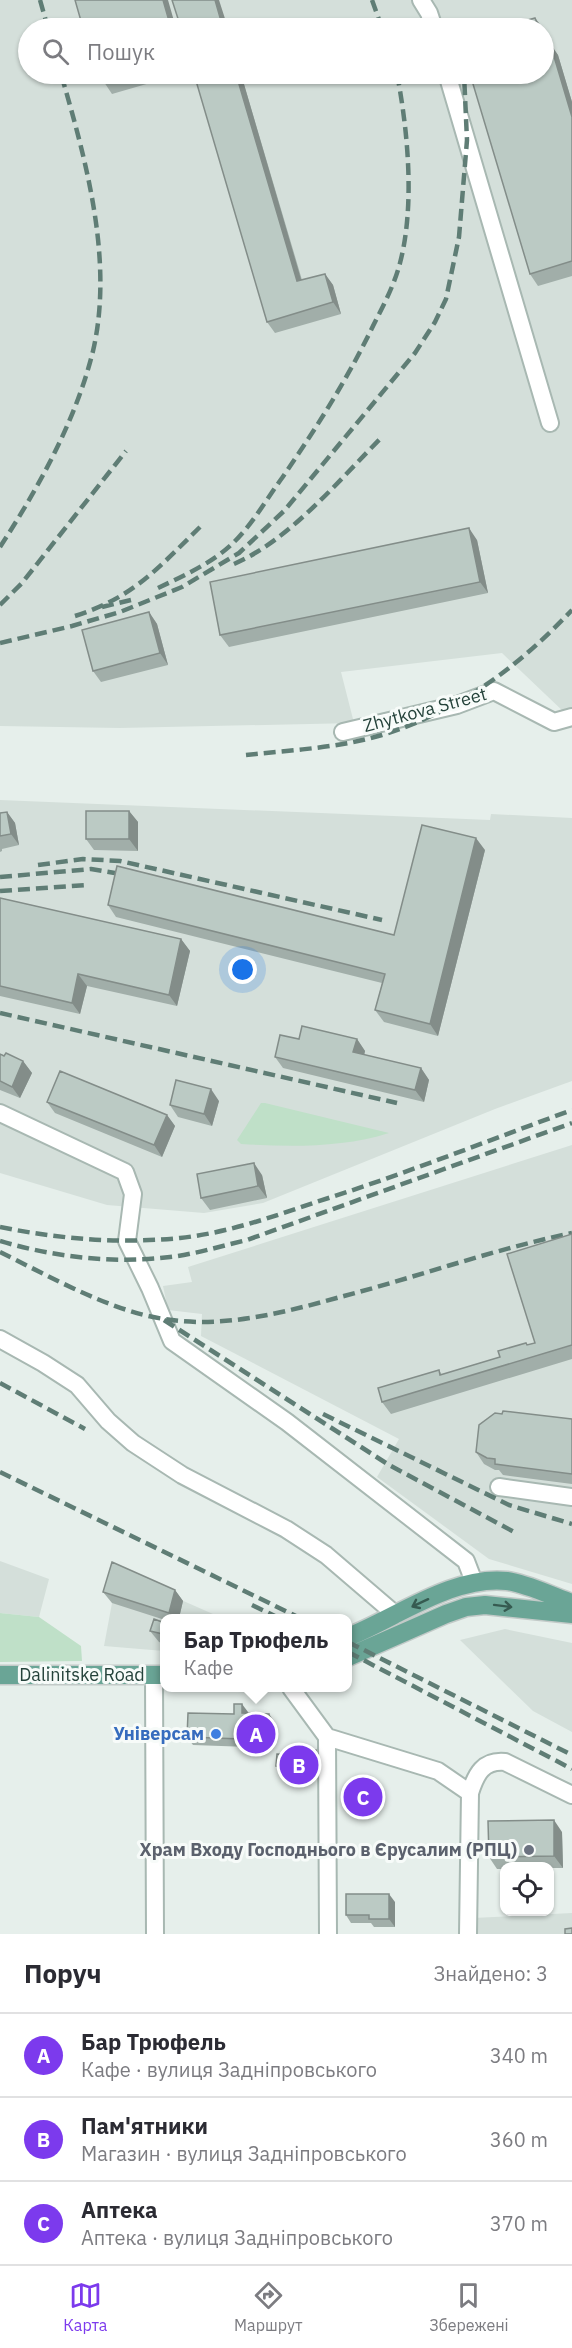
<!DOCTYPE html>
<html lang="uk">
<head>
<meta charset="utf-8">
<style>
  body { margin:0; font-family:"IBM Plex Sans",sans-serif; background:#f7f7f7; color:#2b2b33 }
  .controls { position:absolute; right:18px; bottom:18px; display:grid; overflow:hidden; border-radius:12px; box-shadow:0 2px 4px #0004 }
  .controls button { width:54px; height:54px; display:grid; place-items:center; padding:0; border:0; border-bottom:2px solid #e1e1e2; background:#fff; color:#2b2b33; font:30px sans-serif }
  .you { position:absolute; left:243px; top:970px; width:21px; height:21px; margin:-15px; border:4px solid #fff; border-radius:50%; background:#1a73e8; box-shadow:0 0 0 9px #1a73e833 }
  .badge { display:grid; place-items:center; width:39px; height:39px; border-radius:50%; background:#7c3aed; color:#fff; font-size:20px; font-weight:700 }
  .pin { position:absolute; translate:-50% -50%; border:3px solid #fff; box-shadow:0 2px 6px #0006 }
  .popup { position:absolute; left:160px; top:1614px; width:192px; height:78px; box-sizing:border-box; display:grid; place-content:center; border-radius:12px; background:#fff; filter:drop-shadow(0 2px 4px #0005); font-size:20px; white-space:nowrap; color:#7c7c81 }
  .popup b { font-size:22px; color:#2b2b33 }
  .popup::after { content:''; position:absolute; left:50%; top:100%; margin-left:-12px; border:12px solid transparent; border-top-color:#fff }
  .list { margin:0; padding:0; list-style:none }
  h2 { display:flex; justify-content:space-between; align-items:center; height:78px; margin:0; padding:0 24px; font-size:26px }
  h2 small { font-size:20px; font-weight:400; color:#7c7c81 }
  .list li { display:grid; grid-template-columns:39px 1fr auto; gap:18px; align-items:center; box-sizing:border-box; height:84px; padding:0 24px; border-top:2px solid #e1e1e2 }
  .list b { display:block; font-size:22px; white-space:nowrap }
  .list p { margin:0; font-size:20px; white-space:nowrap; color:#7c7c81 }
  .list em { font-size:20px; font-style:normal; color:#7c7c81 }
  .icon { flex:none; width:33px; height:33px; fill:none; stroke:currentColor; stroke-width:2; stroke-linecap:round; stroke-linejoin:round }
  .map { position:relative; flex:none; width:572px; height:1934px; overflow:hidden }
  .search { position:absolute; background:#fff; box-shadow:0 2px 4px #0004; left:18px; right:18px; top:18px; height:66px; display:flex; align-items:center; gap:15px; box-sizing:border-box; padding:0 21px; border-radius:33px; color:#7c7c81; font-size:22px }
  .sheet { height:330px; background:#fff }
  nav { display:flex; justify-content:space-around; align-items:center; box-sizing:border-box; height:84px; border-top:2px solid #e1e1e2; background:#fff; font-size:16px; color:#7c7c81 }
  nav a { display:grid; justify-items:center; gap:3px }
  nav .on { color:#7c3aed }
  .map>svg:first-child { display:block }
  .built { fill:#d4dfda; fill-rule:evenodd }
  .green { fill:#bfe0c8 }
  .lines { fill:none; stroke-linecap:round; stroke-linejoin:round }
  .minor-casing { stroke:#a8b8b2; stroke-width:20 }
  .major-casing { stroke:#c2cac8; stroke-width:21 }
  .minor { stroke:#fff; stroke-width:16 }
  .major { stroke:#6aa596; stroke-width:18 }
  .rail { stroke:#5f7d75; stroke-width:4.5; stroke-dasharray:12 6; stroke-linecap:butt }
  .wall { fill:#a1aea9 }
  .shaded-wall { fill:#838d89 }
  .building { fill:#bbcac4; stroke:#838d89; stroke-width:1.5 }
  .oneway { stroke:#365b51 }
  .shop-dot { fill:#3f7fe0; stroke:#f7fbf9; stroke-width:2 }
  .worship-dot { fill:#6b7280; stroke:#f7fbf9; stroke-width:2 }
  .labels { text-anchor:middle; stroke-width:6; stroke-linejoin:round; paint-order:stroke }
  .street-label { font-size:18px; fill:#24423a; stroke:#f7fbf9 }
  .shop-label { font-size:18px; font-weight:bold; fill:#366cbe; stroke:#f7fbf9; text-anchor:end }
  .worship-label { font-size:18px; font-weight:bold; fill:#5b616d; stroke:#f7fbf9; text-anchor:end }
</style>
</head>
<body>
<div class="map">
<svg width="572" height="1934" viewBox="0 0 572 1934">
  <rect width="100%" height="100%" fill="#e6efeb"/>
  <!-- built -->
  <path class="built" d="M0,0H572V711L566,714L502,653L341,672L354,723L120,728L0,726ZM28,28H544V74H28Z
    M0,800L490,820L491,814L572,818V1081L495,1109L263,1203L204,1213L107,1205L0,1173Z
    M572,1145V1584L489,1559L377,1477L399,1439L201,1336L202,1314L168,1310L163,1286L192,1282L188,1267Z
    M0,1561L49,1579L39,1617L0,1613Z
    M120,1573L222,1618H164V1651L104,1646L112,1603Z
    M505,1629L572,1643V1732L533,1711L460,1640Z
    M572,1913V1934H474L473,1918Z"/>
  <!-- green -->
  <path class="green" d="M261,1103H265L389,1133C342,1148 289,1147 241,1144L237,1140Z
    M0,1613L39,1617L81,1646L82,1661L0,1662Z"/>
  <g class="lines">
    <!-- minor casing -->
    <g class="minor-casing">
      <path id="minor" d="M421,0L429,13L434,28
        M447,74L550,423
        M343,732L457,705L494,691L554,722L572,717
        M0,1113L125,1172L133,1194L127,1241L150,1288L172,1341L287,1422L466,1561L474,1582
        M0,1339L43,1363L77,1385L108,1421L133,1443L182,1475L286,1529L326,1555L396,1615
        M499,1487L572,1497
        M154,1675L155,1934
        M291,1688L327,1737L328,1934
        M327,1737L438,1771L470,1793C476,1774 483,1760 505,1762L572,1795
        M468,1934L470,1793"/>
    </g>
    <!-- major casing -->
    <g class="major-casing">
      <path id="major" d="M348,1637C396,1618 453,1575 507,1581C528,1584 551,1596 572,1603
        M348,1657L446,1614L466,1607L485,1605L572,1614
        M0,1675H164"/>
    </g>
    <!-- minor -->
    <use href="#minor" class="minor"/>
    <!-- major -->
    <use href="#major" class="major"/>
    <!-- rail -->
    <path class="rail" d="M40,0L48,28
      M372,0L382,28
      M0,547C39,487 76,420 93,351C114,261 86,160 61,74
      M234,564C291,539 339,480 383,436
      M158,588C183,576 212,563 232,544C252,525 266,500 282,478C315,430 347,380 373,326C383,306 394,286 400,263C415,206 408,131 397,74
      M0,605L22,583L126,451
      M102,607L131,600
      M75,616C134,597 157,569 200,527
      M0,643L72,626L120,612L182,587L239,553L284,511L415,353L435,322L446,299L459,237L467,140L464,74
      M246,755C291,750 339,748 382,735C459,711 517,668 572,610
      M38,865L83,859L120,861L382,920
      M0,877L91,869L132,876
      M0,891L87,885
      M0,1013L397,1103
      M0,1227C60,1239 119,1244 180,1238C227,1233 272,1217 316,1202C402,1175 487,1141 572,1110
      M0,1241C54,1257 114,1264 170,1257C196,1254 221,1246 247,1240L572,1123
      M0,1252C49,1276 110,1311 164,1319C224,1329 286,1312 344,1296C420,1276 495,1249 572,1233
      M164,1320L389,1465L516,1533
      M0,1383L85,1429
      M323,1414L509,1505L572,1524
      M0,1472L300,1618
      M252,1605L279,1618
      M348,1642L572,1755
      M348,1652L572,1769"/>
  </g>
  <!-- wall -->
  <path class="wall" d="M543,30L548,44L558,55L572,102V276L538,286L530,274Z
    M101,74H181L112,94L104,82Z
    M241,74L302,280L325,274L333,285L341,314L275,333L267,322Z
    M477,540L488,593L229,647L220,635Z
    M149,612L157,624L168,665L101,682L93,671Z
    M129,811L138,822V851L94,850L86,839Z
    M7,812L15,823L19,845L2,849V851L0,852V813Z
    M485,850L438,1036L384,1022L375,1010L382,983L116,917L108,905L394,935Z
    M0,898L181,939L190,951L177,1006L87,986L80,1014L0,996Z
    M299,1039H357L365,1051L364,1055L421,1068L429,1080L424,1102L283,1068L275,1057Z
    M0,1054L23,1061L32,1073L20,1098L0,1090Z
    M219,1101L212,1126L178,1117L170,1105Z
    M47,1102L167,1115L175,1126L162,1157L55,1113Z
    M262,1175L267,1198L210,1210L201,1198Z
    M572,1234V1359L391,1414L382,1402L439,1370L442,1375L500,1357L526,1343L528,1345L535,1343Z
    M572,1419V1484L503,1475L499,1470H495L484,1464L476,1452Z
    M175,1590L183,1601L179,1618H165V1620L112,1603L103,1592Z
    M165,1623V1644L159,1642L150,1631Z
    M248,1712V1713L275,1722L273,1748L193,1745L187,1737L234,1714Z
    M316,1750L319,1754V1772L279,1770L276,1766L303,1755Z
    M375,1788V1808H351L349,1804Z
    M562,1832L563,1868H549V1866H504V1869H497L489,1857Z
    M395,1902V1927H374L371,1923H351L346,1915Z"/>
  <!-- shaded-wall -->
  <path class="shaded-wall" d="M163,0H168L176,28H171Z
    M215,0H219L228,28H223Z
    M535,18L543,28H539Z
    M543,30L552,57L543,45Z
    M550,43L558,55L572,102V117Z
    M236,74H241L305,293L297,281Z
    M325,274L333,285L341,314L333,302Z
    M469,528L477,540L488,593L480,582Z
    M149,612L157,624L168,665L160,653Z
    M129,811L138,822V851L129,839Z
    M7,812L15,823L19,845L11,834Z
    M476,838L485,850L438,1036L430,1024Z
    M181,939L190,951L177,1006L169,995Z
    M78,974L87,986L80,1014L72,1003Z
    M357,1039L365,1051L362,1064L353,1052Z
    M23,1061L32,1073L20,1098L12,1087Z
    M421,1068L429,1080L424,1102L415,1090Z
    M211,1089L219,1101L212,1126L204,1114Z
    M167,1115L175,1126L162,1157L154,1145Z
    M254,1163L262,1175L267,1198L258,1186Z
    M175,1590L183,1601L179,1618H173L169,1613Z
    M242,1704L248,1712L247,1721L242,1713Z
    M269,1714L275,1722L273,1748L268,1740Z
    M316,1750L319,1754V1772L316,1768Z
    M372,1784L375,1788V1808L372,1803Z
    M554,1820L562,1832L563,1868L554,1856Z
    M389,1894L395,1902V1927L389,1919Z"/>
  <!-- building -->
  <path class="building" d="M75,0H163L171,28H83Z
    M172,0H215L223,28H181Z
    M535,18L539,28H500Z
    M550,43L572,117V261L530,274L470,74H543V45Z
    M101,74H133L104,82Z
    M194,74H236L297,281L325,274L333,302L267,322Z
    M469,528L480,582L220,635L210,582Z
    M149,612L160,653L93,671L82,630Z
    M86,811H129V839H86Z
    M7,812L11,834L0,836V813Z
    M422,825L476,838L430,1024L375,1010L385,974L108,905L117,866L394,935Z
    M0,898L181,939L169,995L78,974L72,1003L0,986Z
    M302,1026L357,1039L353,1052L421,1068L415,1090L275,1057L280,1035L299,1039Z
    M6,1053L23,1061L12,1087L0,1081V1054L4,1056Z
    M60,1071L167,1115L154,1145L47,1102Z
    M176,1080L211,1089L204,1114L170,1105Z
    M254,1163L258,1186L201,1198L197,1174Z
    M572,1234V1345L382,1402L378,1388L439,1370L440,1375L500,1357L498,1351L526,1343L527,1345L535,1343L507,1254Z
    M503,1411L572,1419V1474L495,1464V1459L487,1458L476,1452L479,1425L495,1413L502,1414Z
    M112,1562L175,1590L169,1613L103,1592Z
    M154,1619L165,1623V1628L163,1634L150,1631Z
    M234,1704H242V1713L269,1714L268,1740L187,1737L188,1713L234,1714Z
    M303,1750H316V1768L276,1766L277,1754L303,1755Z
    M372,1784V1803L349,1804L348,1785Z
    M554,1820V1856L489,1857L488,1821Z
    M346,1894H389V1919H369V1915H346Z
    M572,1928V1934H565V1929Z"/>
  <!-- one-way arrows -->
  <defs><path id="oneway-shaft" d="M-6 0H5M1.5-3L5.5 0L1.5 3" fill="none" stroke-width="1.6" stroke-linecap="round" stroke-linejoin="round" transform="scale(1.5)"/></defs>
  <g class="oneway">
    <use href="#oneway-shaft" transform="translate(420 1603) rotate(155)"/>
    <use href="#oneway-shaft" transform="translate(503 1606) rotate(7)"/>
  </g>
  <!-- markers -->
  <circle class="shop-dot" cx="216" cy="1734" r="6"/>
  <circle class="worship-dot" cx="529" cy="1850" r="6"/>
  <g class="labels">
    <!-- street labels -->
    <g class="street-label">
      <text transform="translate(425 710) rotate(-15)" y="6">Zhytkova Street</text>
      <text x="82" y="1681">Dalinitske Road</text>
    </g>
    <!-- shop labels -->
    <g class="shop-label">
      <text x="204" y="1740">Універсам</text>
    </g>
    <!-- worship labels -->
    <g class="worship-label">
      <text x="517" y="1856">Храм Входу Господнього в Єрусалим (РПЦ)</text>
    </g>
  </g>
</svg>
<div class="controls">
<button><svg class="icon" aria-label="locate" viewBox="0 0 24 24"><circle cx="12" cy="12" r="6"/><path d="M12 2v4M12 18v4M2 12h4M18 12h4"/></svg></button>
</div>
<div class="you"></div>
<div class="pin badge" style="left:256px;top:1734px">A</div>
<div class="popup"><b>Бар Трюфель</b>Кафе</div>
<div class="pin badge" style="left:299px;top:1765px">B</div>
<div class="pin badge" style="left:363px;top:1797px">C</div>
<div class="search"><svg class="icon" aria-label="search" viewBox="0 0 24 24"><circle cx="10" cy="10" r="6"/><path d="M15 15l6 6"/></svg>Пошук</div>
</div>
<section class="sheet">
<h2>Поруч<small>Знайдено: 3</small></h2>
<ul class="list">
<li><span class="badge">A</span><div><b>Бар Трюфель</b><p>Кафе · вулиця Задніпровського</p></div><em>340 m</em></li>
<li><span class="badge">B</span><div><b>Пам'ятники</b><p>Магазин · вулиця Задніпровського</p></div><em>360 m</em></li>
<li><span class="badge">C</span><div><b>Аптека</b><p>Аптека · вулиця Задніпровського</p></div><em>370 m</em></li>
</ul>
</section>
<nav>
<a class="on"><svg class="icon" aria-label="map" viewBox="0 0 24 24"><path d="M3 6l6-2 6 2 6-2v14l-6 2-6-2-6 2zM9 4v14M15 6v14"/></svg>Карта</a>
<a><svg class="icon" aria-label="directions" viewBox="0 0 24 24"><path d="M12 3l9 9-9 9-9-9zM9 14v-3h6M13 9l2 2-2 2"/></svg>Маршрут</a>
<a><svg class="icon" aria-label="saved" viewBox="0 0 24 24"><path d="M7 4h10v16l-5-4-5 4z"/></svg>Збережені</a>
</nav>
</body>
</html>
